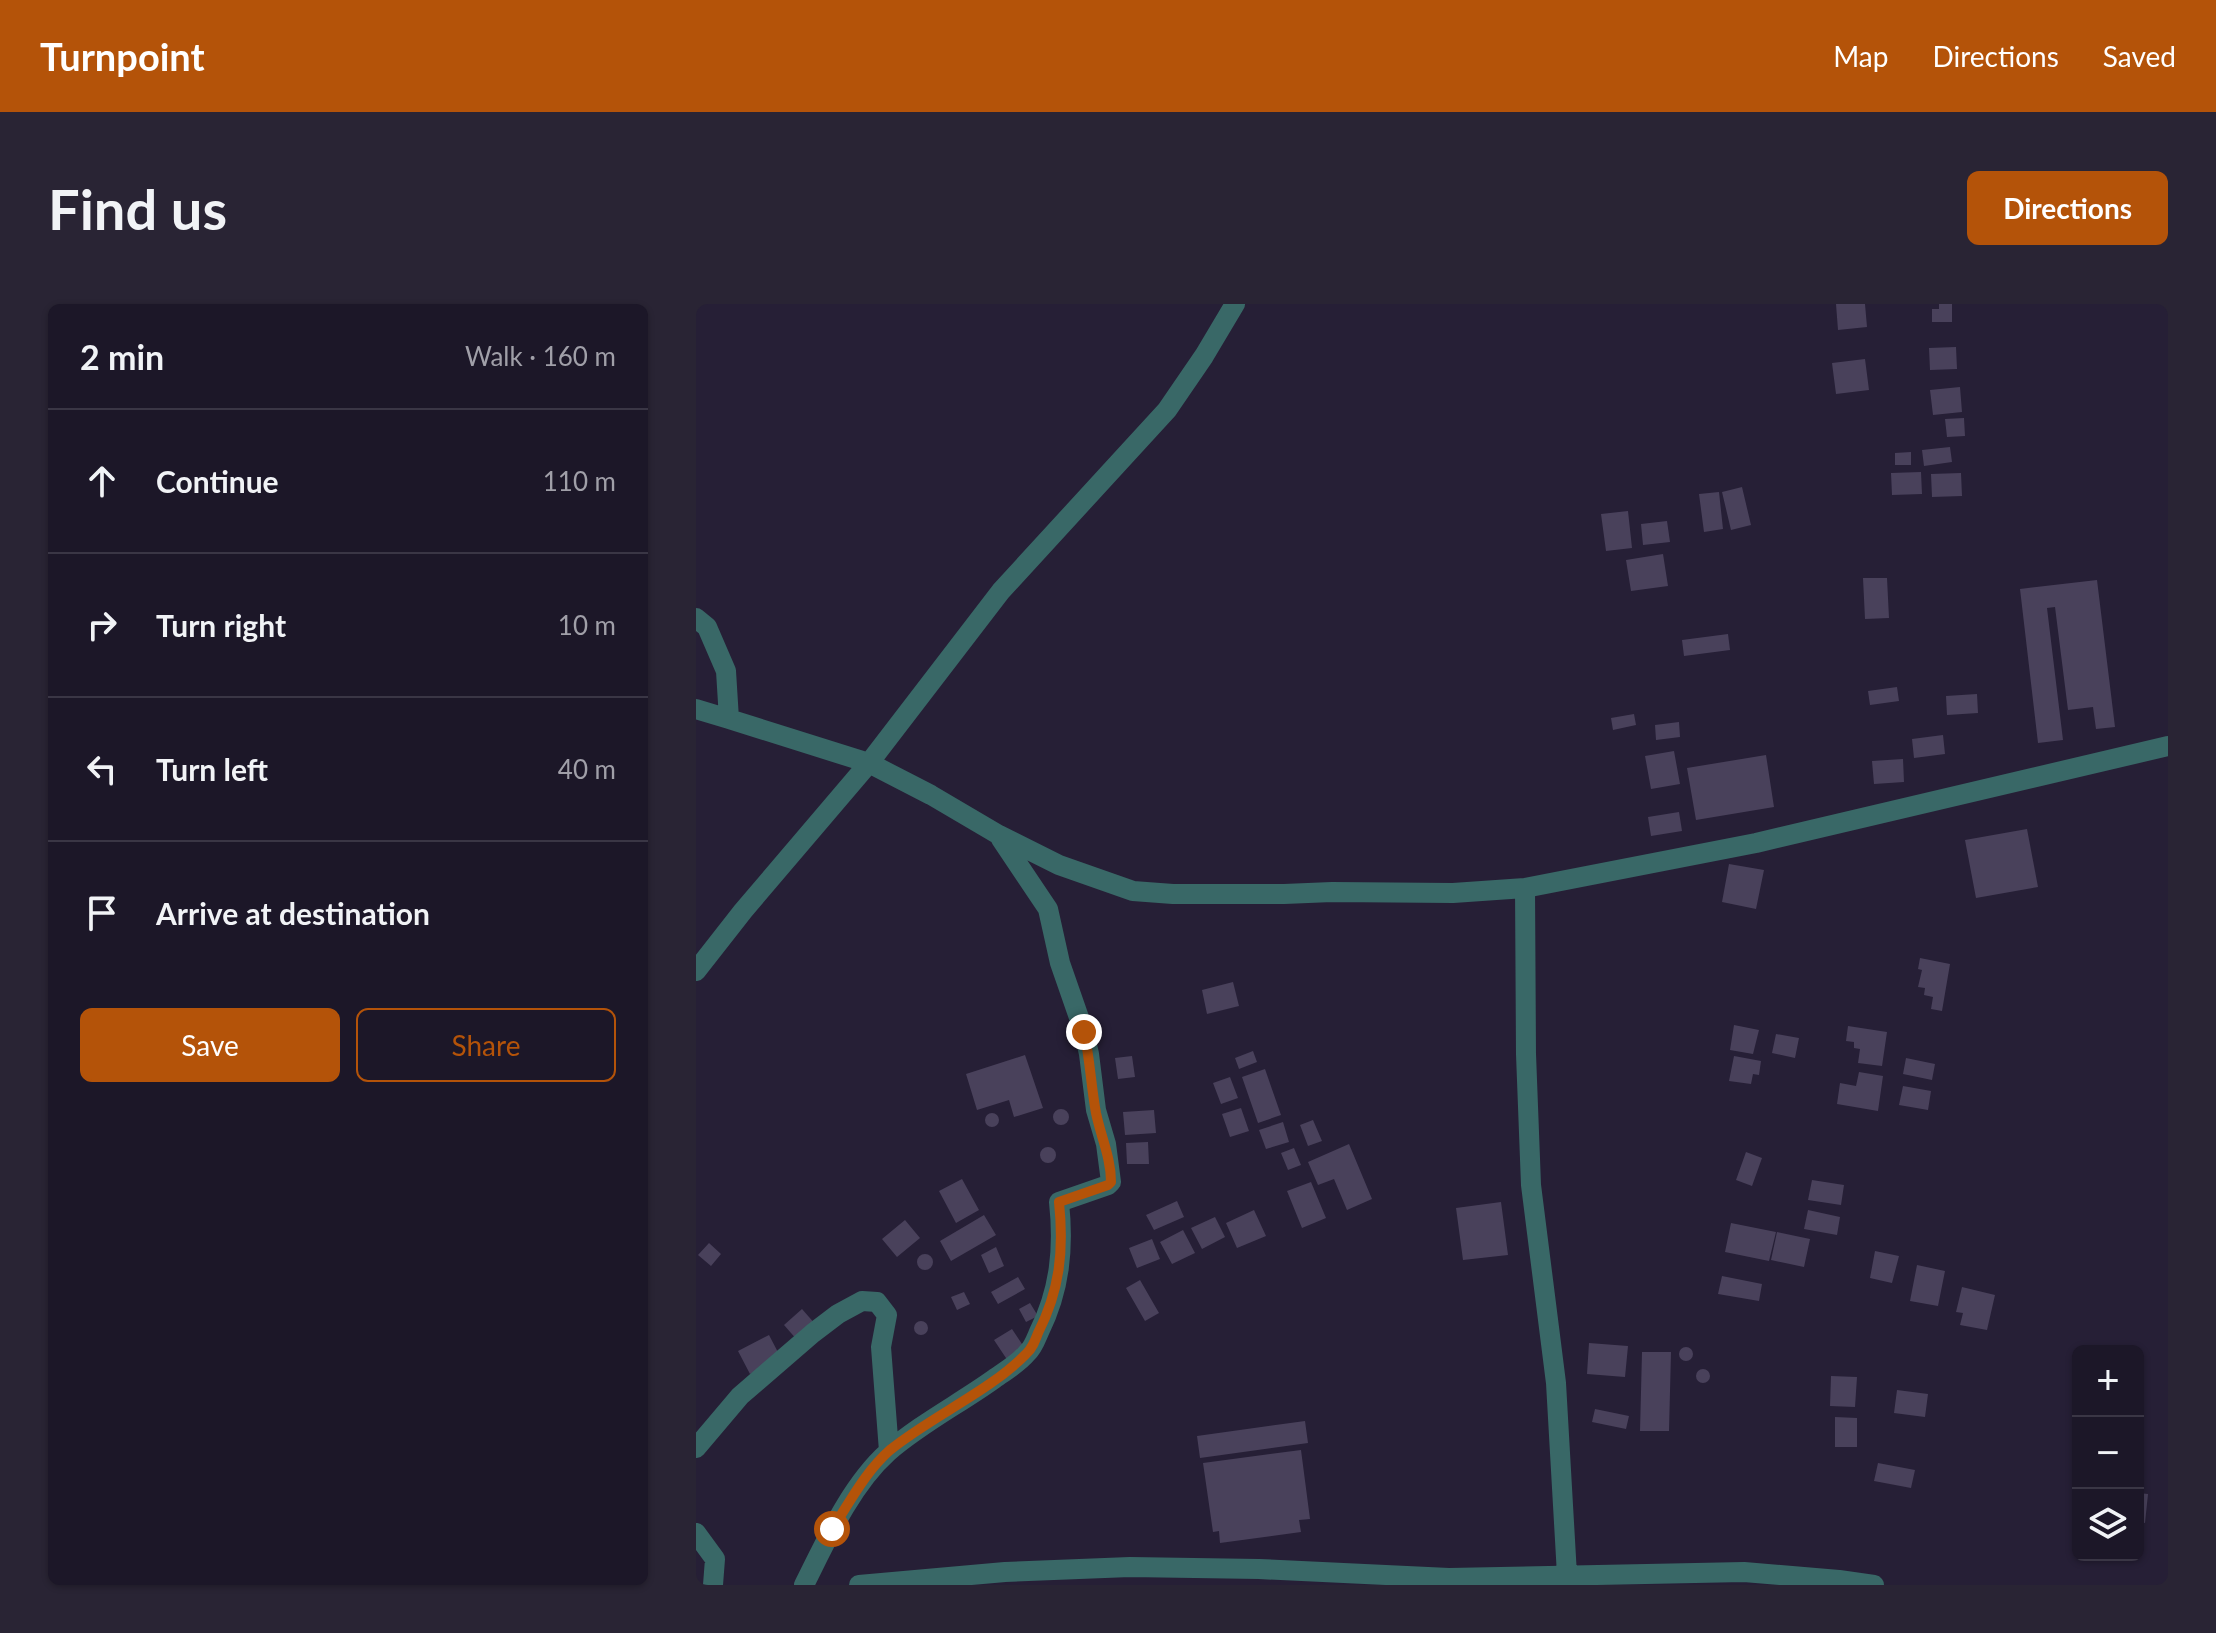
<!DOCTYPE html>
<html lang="en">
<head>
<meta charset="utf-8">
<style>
  body { margin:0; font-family:Lato,sans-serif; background:#292434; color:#f1f3f6 }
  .controls { position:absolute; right:24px; bottom:24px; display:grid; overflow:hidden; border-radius:12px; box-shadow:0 2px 6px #0004 }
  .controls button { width:72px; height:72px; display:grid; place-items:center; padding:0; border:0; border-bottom:2px solid #3a3645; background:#1c1728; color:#f1f3f6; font:40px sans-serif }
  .stop { position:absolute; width:24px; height:24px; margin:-18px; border:6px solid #b45309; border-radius:50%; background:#fff }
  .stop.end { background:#b45309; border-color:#fff; box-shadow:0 2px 8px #0008 }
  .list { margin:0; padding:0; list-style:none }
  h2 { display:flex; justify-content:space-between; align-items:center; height:104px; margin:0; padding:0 32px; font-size:34px }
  h2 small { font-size:26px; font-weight:400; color:#a09fa8 }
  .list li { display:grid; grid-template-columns:52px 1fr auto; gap:24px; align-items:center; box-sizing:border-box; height:144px; padding:0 32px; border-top:2px solid #3a3645 }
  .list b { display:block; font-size:30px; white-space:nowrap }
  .list em { font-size:26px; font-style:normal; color:#a09fa8 }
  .actions { display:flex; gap:16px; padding:24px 32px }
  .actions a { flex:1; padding:18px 0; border:2px solid #b45309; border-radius:12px; text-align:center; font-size:28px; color:#b45309 }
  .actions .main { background:#b45309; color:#fff }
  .icon { flex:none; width:44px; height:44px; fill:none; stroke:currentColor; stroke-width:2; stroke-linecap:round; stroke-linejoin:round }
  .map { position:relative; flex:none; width:1472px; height:1281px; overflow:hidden; border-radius:12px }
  header { display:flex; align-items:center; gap:48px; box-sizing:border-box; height:112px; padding:0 40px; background:#b45309; color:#fff }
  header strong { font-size:38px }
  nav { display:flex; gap:44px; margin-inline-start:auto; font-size:28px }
  .intro { display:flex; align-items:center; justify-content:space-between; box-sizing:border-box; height:192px; padding:0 48px }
  h1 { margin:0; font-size:56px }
  .button { padding:20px 36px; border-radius:12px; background:#b45309; color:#fff; font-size:28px; font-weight:700 }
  main { display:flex; gap:48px; padding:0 48px }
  aside { flex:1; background:#1c1728; border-radius:12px; box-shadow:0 2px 6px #0004 }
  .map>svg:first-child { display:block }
  .building { fill:#49415b }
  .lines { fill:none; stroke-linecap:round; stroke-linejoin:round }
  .minor { stroke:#396867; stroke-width:20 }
  .route { stroke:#b45309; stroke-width:10 }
</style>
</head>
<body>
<header>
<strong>Turnpoint</strong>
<nav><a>Map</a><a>Directions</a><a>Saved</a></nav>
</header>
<div class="intro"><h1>Find us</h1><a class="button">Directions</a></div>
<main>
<aside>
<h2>2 min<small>Walk · 160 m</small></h2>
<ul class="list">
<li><svg class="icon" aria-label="ahead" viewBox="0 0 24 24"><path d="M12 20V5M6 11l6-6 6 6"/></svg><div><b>Continue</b></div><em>110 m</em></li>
<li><svg class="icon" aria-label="right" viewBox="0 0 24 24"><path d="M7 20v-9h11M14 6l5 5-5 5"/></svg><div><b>Turn right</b></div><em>10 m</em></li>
<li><svg class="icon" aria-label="left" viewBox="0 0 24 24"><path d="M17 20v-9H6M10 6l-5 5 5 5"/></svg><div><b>Turn left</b></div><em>40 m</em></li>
<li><svg class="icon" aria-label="arrive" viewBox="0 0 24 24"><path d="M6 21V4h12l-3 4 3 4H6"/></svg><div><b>Arrive at destination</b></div></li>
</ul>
<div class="actions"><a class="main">Save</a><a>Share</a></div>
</aside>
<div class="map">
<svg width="1472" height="1281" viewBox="0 0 1472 1281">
  <rect width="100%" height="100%" fill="#261f36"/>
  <!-- building -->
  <path class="building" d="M1140,0H1169L1171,23L1142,26Z
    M1243,0H1256V18H1236V5H1243Z
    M1260,43L1261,65L1234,66L1233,44Z
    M1169,55L1173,86L1140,90L1136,59Z
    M1264,83L1266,108L1237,111L1234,86Z
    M1268,114L1269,132L1251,133L1249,115Z
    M1254,143L1256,158L1228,162L1226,146Z
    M1215,148V161H1199V149Z
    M1225,168L1226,190L1196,191L1195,169Z
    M1265,169L1266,192L1236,193L1235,170Z
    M1046,183L1055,221L1035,226L1026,188Z
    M1023,188L1027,225L1008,228L1003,190Z
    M932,207L936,244L910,247L905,210Z
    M971,217L974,238L947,241L945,220Z
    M967,250L972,282L935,287L930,256Z
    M1167,274H1191L1193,314L1169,315Z
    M1401,276L1419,423L1400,425L1397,403L1372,406L1359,303L1351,304L1367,436L1342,439L1324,285Z
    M1032,330L1034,346L988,352L986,336Z
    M1201,383L1203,397L1174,401L1172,387Z
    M1281,390L1282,409L1251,411L1250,392Z
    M938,410L940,421L917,426L915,414Z
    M983,418L984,433L960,436L959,421Z
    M1247,431L1249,450L1218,454L1216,435Z
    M978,447L984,480L955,485L949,452Z
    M1070,451L1078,503L1000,516L991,464Z
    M1207,455L1208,478L1178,480L1176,457Z
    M983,508L986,527L955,532L952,513Z
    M1331,525L1342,583L1280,594L1269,536Z
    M1033,560L1068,566L1060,605L1026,598Z
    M1224,654L1254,660L1246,707L1235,705L1237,693L1228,691L1229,684L1222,683L1226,666L1222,665Z
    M537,678L543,702L511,710L506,686Z
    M1038,721L1063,726L1057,750L1034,746Z
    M1152,722L1191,728L1186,762L1162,759L1164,745L1158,744V738L1150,737Z
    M1080,730L1103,734L1099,754L1076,749Z
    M557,747L561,758L543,765L539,754Z
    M329,751L347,804L318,813L313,796L281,806L270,770Z
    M436,752L439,773L422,775L419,754Z
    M1038,752L1065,757L1063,771L1057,770L1055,780L1033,777Z
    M1210,754L1239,760L1236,776L1207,770Z
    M569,765L585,811L562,819L546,773Z
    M1163,768L1187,772L1182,807L1141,800L1144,779L1160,782Z
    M534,773L542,794L525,800L517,779Z
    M1207,782L1235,787L1232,806L1203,801Z
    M545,804L553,827L534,833L526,810Z
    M357 813a8 8 0 1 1 16 0a8 8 0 1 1-16 0Z
    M458,806L460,829L429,831L427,808Z
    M289 816a7 7 0 1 1 14 0a7 7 0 1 1-14 0Z
    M617,816L626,837L612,842L604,821Z
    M587,818L593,838L570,845L563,826Z
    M452,838L453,860H431L430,839Z
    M653,840L676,895L651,906L638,875L622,881L612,858Z
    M344 851a8 8 0 1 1 16 0a8 8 0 1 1-16 0Z
    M598,844L605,861L592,866L585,849Z
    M1050,848L1066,854L1056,882L1040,876Z
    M266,875L283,906L260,919L243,887Z
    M1116,876L1148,881L1145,901L1112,896Z
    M615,878L630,914L606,924L591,887Z
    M481,897L488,913L458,926L450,911Z
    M805,898L812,951L767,956L760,904Z
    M558,906L570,932L541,944L530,919Z
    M1112,906L1144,913L1141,931L1108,925Z
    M288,911L300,931L255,957L244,937Z
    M519,913L529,933L506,945L495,924Z
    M209,916L224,934L201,953L186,935Z
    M1035,919L1080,928L1073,957L1029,948Z
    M487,926L499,949L476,960L464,938Z
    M1081,928L1114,935L1108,963L1075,956Z
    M456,935L464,955L441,964L433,944Z
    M13,939L25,950L15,962L2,951Z
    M300,943L308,962L293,969L285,951Z
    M1179,947L1203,952L1196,979L1174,974Z
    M221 958a8 8 0 1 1 16 0a8 8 0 1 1-16 0Z
    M1221,961L1249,967L1242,1002L1214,997Z
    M1026,972L1066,980L1063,997L1022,990Z
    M322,973L329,985L302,1000L295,988Z
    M444,976L463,1009L449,1017L430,984Z
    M1266,983L1299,991L1291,1026L1264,1021L1267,1009L1260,1008Z
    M268,988L274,1000L261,1006L255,993Z
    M334,999L342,1012L330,1018L323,1005Z
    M106,1005L120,1021L102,1037L88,1021Z
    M218 1024a7 7 0 1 1 14 0a7 7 0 1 1-14 0Z
    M316,1025L330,1046L312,1057L298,1036Z
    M73,1031L85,1054L54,1070L42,1047Z
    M893,1039L932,1042L929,1073L891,1070Z
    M983 1050a7 7 0 1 1 14 0a7 7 0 1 1-14 0Z
    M946,1048H975L973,1127H944Z
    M1000 1072a7 7 0 1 1 14 0a7 7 0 1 1-14 0Z
    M1135,1072L1161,1073L1159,1103L1134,1102Z
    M1201,1086L1232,1090L1229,1113L1198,1109Z
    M899,1105L933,1112L930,1125L896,1118Z
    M1139,1113L1161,1114V1143H1139Z
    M609,1117L612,1139L504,1154L501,1132Z
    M605,1146L614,1215L603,1216L605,1228L524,1239L523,1227L517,1228L507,1159Z
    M1182,1159L1219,1166L1215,1184L1178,1177Z
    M1442,1189L1452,1190L1449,1219L1442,1218Z"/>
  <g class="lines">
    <!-- minor -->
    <path class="minor" d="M0,314L11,323L30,367L33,415L173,459L235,491L303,531L363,561L437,587L477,590H588L636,588L757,589L829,584L1060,539L1472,442
      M0,405L33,415
      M829,584L830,750L835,881L860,1079L871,1271
      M0,667L47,607L173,459L305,287L471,106L508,52L539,0
      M0,1144L44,1092L117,1029L142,1010L166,997L181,998L191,1011L185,1043L193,1147
      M0,1229L19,1255L17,1281
      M108,1281C130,1237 155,1181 192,1148C224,1120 263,1100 298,1075C309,1067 322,1060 331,1049C337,1044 340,1035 343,1028C364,986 368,944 363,898L412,881L415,878L410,840L400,806L393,750L388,728L364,659L352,605L305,535
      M163,1281L309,1268L434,1263L563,1265L753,1274L1048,1268L1143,1276L1178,1281"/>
  </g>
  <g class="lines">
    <!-- route -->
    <path class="route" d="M136,1225C154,1198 169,1168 194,1146C236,1112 294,1087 330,1050C336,1045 339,1037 342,1029C364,986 368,946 363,898L412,881L415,878C415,854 405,833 400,809C395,782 394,755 388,728"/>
  </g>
</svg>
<div class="controls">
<button>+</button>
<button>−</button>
<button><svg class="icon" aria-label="layers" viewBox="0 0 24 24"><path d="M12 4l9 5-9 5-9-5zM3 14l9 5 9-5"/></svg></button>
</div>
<div class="stop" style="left:136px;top:1225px"></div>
<div class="stop end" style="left:388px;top:728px"></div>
</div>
</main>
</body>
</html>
